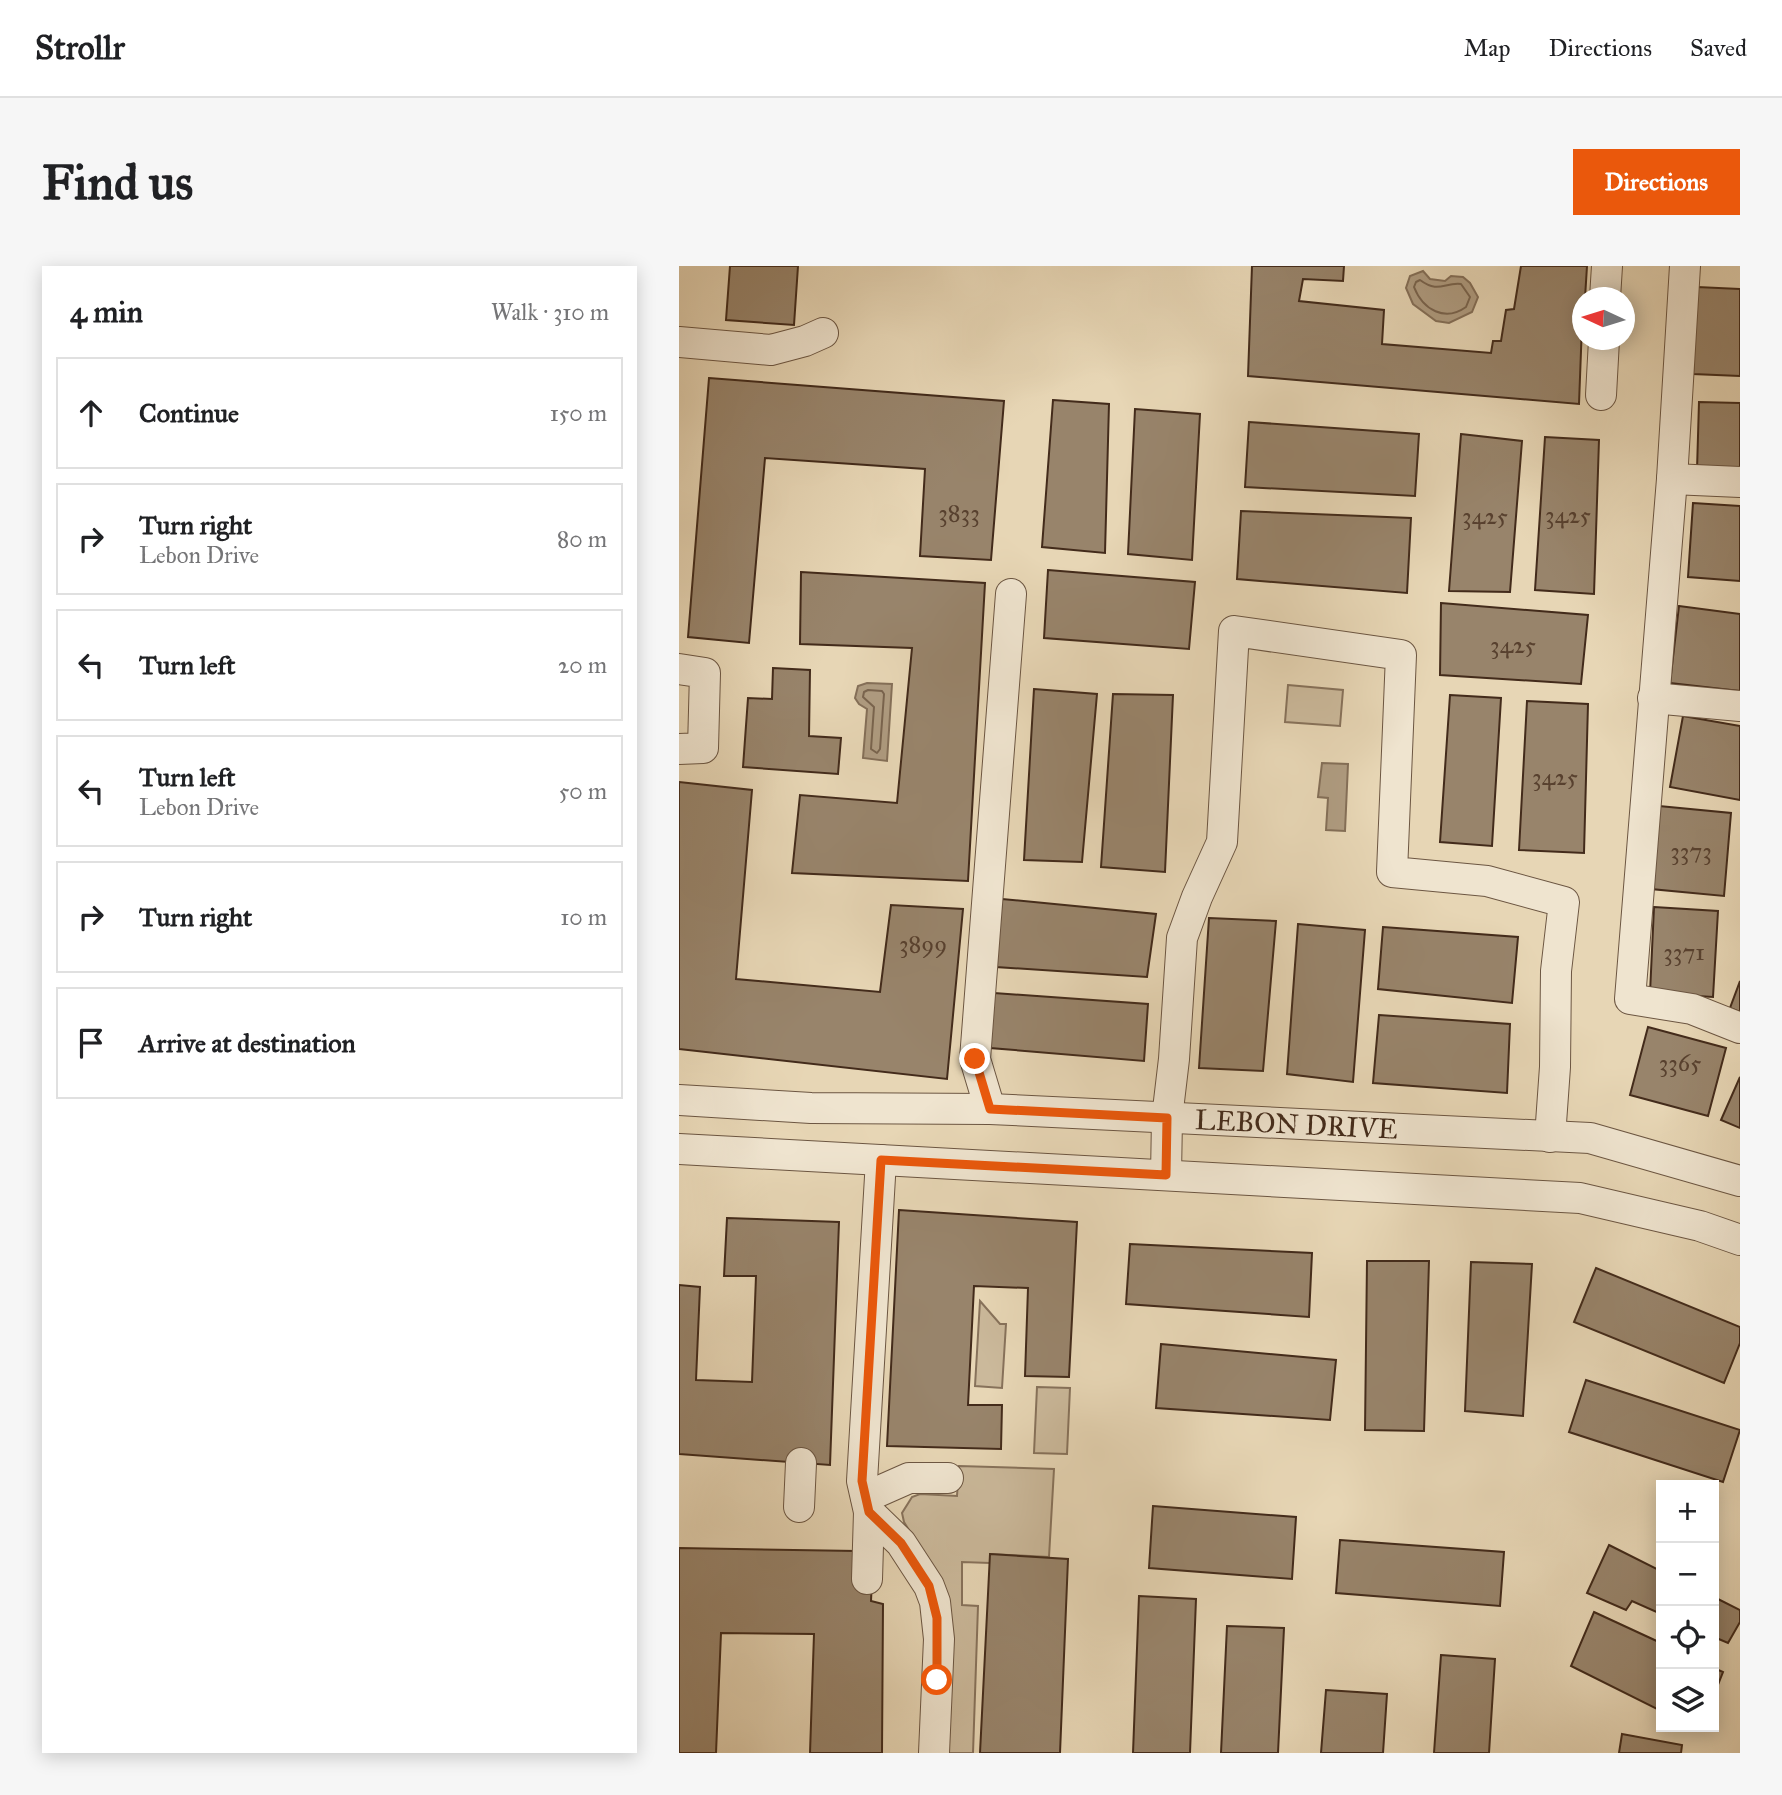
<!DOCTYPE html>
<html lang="en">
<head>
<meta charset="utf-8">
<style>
  body { margin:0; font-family:"IM FELL Great Primer",serif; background:#f6f6f6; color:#202124 }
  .controls { position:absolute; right:21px; bottom:21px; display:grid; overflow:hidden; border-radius:0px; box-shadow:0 4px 18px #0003 }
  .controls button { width:63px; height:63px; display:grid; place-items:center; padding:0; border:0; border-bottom:2px solid #e0e0e0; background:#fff; color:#202124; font:35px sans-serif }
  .compass { position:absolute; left:893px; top:21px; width:63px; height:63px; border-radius:50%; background:#fff; box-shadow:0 4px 18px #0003; rotate:274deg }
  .stop { position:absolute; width:21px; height:21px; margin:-16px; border:5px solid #ea580c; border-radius:50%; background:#fff }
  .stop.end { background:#ea580c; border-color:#fff; box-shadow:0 2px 7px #0008 }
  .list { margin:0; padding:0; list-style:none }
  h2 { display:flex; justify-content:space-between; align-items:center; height:91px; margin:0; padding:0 28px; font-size:30px }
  h2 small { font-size:23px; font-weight:400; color:#757577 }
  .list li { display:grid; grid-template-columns:46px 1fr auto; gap:21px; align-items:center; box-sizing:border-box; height:112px; margin:0 14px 14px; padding:0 14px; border:2px solid #e0e0e0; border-radius:0px }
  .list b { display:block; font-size:26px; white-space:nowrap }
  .list p { margin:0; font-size:23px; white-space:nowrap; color:#757577 }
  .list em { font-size:23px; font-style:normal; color:#757577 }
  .icon { flex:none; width:38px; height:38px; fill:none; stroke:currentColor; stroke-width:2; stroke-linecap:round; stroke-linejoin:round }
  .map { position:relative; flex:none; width:1061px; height:1487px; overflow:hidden; border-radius:0px }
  header { display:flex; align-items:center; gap:42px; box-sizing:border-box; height:98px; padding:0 35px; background:#fff; border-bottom:2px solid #e0e0e0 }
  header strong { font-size:33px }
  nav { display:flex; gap:38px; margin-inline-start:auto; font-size:24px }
  .intro { display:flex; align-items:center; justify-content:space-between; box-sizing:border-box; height:168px; padding:0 42px }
  h1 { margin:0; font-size:49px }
  .button { padding:18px 32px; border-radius:0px; background:#ea580c; color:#fff; font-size:24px; font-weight:700 }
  main { display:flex; gap:42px; padding:0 42px }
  aside { flex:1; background:#fff; border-radius:0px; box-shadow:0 4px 18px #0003 }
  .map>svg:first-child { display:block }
  .green { fill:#cbb99b; stroke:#87725b; stroke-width:2 }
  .water { fill:#af9c81; stroke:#846f58; stroke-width:2 }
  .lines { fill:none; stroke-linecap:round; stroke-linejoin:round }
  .shore { stroke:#79644e; stroke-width:2 }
  .building { fill:#98846b; stroke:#432b1b; stroke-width:2 }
  .minor-casing { stroke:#6c5642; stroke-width:32 }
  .minor { stroke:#efe4cf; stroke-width:30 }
  .route { stroke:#ea580c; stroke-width:9 }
  .labels { text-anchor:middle; stroke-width:6; stroke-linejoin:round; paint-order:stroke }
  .number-label { font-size:24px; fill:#58412f }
  .street-label { font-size:28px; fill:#432b1b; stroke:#efe4cf }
</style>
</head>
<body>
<header>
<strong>Strollr</strong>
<nav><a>Map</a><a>Directions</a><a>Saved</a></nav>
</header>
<div class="intro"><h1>Find us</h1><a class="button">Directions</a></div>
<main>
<aside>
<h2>4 min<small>Walk · 310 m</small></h2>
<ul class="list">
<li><svg class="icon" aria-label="ahead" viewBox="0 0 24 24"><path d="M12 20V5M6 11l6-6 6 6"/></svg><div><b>Continue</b></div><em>150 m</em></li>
<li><svg class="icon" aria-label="right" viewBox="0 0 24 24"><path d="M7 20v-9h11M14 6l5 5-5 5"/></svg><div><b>Turn right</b><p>Lebon Drive</p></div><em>80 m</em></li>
<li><svg class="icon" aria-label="left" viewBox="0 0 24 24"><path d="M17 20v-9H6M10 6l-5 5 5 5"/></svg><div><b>Turn left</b></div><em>20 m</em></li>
<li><svg class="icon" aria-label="left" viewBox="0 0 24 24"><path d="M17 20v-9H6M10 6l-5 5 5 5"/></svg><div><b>Turn left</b><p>Lebon Drive</p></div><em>50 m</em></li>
<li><svg class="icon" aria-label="right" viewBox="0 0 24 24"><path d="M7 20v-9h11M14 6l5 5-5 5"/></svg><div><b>Turn right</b></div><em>10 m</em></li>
<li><svg class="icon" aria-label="arrive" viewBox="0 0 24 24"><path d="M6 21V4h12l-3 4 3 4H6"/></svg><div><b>Arrive at destination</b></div></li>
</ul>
</aside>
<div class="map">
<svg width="1061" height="1487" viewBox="0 0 1061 1487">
  <rect width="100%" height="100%" fill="#e7d6b5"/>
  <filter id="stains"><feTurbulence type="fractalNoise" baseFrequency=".00286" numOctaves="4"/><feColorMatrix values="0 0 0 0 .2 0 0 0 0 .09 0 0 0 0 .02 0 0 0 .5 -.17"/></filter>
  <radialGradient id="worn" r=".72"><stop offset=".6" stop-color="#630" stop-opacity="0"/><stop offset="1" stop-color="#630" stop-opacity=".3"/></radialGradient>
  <!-- green -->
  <path class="green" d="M609,419L664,424L661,460L606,456Z
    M301,1035L321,1058H327L323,1122L296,1120Z
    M358,1121L391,1122L388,1188L355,1187Z
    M280,1200L375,1203L370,1291L312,1288L311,1297L283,1296V1339L299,1340L294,1487H267L261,1315L225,1256L223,1247L233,1231L241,1228L278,1230Z"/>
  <!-- water -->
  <path class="water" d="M744,5L751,13L766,15L772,10L784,11L791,17L799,31L793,46L770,57L757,55L734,38L727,22L731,10Z
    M188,417L213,418L208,495L184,492L188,443L180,438L176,432L179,420Z
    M643,497L669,498L666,565L647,564L649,532L639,531Z"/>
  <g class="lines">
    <!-- shore -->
    <path class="shore" d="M741,14C760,28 765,16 782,18L791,31L787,41C766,56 744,44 735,21L737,16Z
      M189,424L203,425L205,428L201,483L198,487L192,483L195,441L184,431L185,426Z"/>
  </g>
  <!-- building -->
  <path class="building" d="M51,0H119L115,59L47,54Z
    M573,0H665L664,15L624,13L620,35L705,44L703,78L812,87L814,75H822L827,44L835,43L842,0H908L906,32H904L900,138L569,110Z
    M1018,21L1061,23V110L1014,108Z
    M30,112L325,135L312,294L241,290L246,203L86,192L70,377L9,371Z
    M374,134L430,138L426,287L363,281Z
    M1020,136L1061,137V205L1018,204Z
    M456,143L521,148L513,294L449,288Z
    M570,156L740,168L736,230L566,221Z
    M782,168L843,175L831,326L770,325Z
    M866,171L920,174L915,328L856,324Z
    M1014,237L1061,240V315L1009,311Z
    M562,245L732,252L728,327L558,313Z
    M369,304L516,316L510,383L365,372Z
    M122,306L306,317L289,615L113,607L121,529L218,537L233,382L121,378Z
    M762,337L909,349L902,418L761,409Z
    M1000,340L1061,348V425L991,417Z
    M94,402L131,404L130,470L162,472L159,508L64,501L69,432L93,433Z
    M355,423L418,428L403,596L345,594Z
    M434,428L494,429L486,606L422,601Z
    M771,429L822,432L813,580L761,576Z
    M848,435L909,438L905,587L840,584Z
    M1004,450L1061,460V534L991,521Z
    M0,516L73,524L57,713L201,726L212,639L284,643L268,813L0,783Z
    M980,540L1052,547L1045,630L972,623Z
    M323,633L477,648L468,711L317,701Z
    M975,641L1039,645L1034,731L971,727Z
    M530,652L597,655L584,805L520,802Z
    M619,658L686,664L674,816L608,808Z
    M704,661L839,671L833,737L699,723Z
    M1061,715V746L1051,742Z
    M315,727L469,738L465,795L311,782Z
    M700,749L831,758L828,827L694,817Z
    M969,761L1047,782L1029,850L951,829Z
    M1061,811V862L1042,854Z
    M220,944L398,956L390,1111L346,1110L349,1022L295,1020L289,1139H323L322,1183L208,1180Z
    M48,952L160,956L151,1199L0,1188V1019L21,1021L17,1114L73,1116L77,1010H45Z
    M451,978L633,987L630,1051L447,1038Z
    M688,995H750L745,1165L686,1164Z
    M792,996L853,998L844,1150L786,1145Z
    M917,1002L1061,1061V1077L1045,1117L895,1056Z
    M482,1078L657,1094L651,1154L477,1142Z
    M907,1114L1061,1164L1044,1216L890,1166Z
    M474,1240L617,1251L613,1313L470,1302Z
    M661,1274L825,1286L821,1340L657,1327Z
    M930,1279L982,1305V1348L953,1335L947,1344L908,1327Z
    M0,1282L178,1285L193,1313L192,1335L204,1338L203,1487H131L135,1368L42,1367L37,1487H0Z
    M311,1288L389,1293L381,1487H301Z
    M460,1330L517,1333L511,1487H454Z
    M1035,1331L1061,1344V1356L1049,1377L1035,1371Z
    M915,1346L982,1377V1445L892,1400Z
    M548,1360L605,1362L599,1487H542Z
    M762,1389L816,1393L810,1487H755Z
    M1035,1402L1044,1406L1035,1429Z
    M647,1424L708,1428L704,1487H642Z
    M943,1468L1003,1479L1002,1487H940Z"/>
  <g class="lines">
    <!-- minor casing -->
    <g class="minor-casing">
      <g id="minor">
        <path d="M1006,0L993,213L951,733L1013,743L1061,762"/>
        <path d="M926,32L928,0"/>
        <path d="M0,76L92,84L126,75L144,67"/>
        <path d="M922,129L925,74"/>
        <path d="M993,213L1061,216"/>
        <path d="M0,403L26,407L24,482L0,483"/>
        <path d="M974,432L1061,440"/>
        <path id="s1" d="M0,834L132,842L311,843L911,872L1061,915"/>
        <path d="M311,843L296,793L332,328"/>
        <path d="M0,883L901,932L1021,960L1061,974"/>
        <path d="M202,894L183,1215L190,1246L222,1277L250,1320L256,1336L260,1373L255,1487"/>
        <path d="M487,909L488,852L495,793L503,672L518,631L543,576L555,365L722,389L713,606L808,615L885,636L877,705L876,801L871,871"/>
        <path d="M187,1231L230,1212H269"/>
        <path d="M120,1241L122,1197"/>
        <path d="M188,1313L190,1246"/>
      </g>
    </g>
    <!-- minor -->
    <use href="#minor" class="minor"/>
  </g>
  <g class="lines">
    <!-- route -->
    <path class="route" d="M258,1414V1352L250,1320L222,1277L190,1246L183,1215L202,894L487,909L488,852L311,843L296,793"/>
  </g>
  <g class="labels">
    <!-- number labels -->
    <g class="number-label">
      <text x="280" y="255">3833</text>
      <text x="889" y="257">3425</text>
      <text x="806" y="258">3425</text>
      <text x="834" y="387">3425</text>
      <text x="876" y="519">3425</text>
      <text x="1012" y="593">3373</text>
      <text x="244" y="686">3899</text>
      <text x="1005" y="694">3371</text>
      <text x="1001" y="805">3365</text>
    </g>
    <!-- street labels -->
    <g class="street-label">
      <text dy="10" stroke="none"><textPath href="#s1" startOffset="618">LEBON DRIVE</textPath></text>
    </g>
  </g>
  <rect width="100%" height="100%" filter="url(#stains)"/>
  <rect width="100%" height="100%" fill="url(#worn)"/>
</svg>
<div class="controls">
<button>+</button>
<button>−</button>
<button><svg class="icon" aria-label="locate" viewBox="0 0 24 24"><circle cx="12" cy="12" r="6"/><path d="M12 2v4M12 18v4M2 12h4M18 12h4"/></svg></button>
<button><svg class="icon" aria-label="layers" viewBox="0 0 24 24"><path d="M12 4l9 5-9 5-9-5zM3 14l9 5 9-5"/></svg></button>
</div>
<svg class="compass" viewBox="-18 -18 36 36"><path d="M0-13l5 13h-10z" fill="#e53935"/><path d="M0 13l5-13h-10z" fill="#757577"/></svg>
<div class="stop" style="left:258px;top:1414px"></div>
<div class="stop end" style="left:296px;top:793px"></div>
</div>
</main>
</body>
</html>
